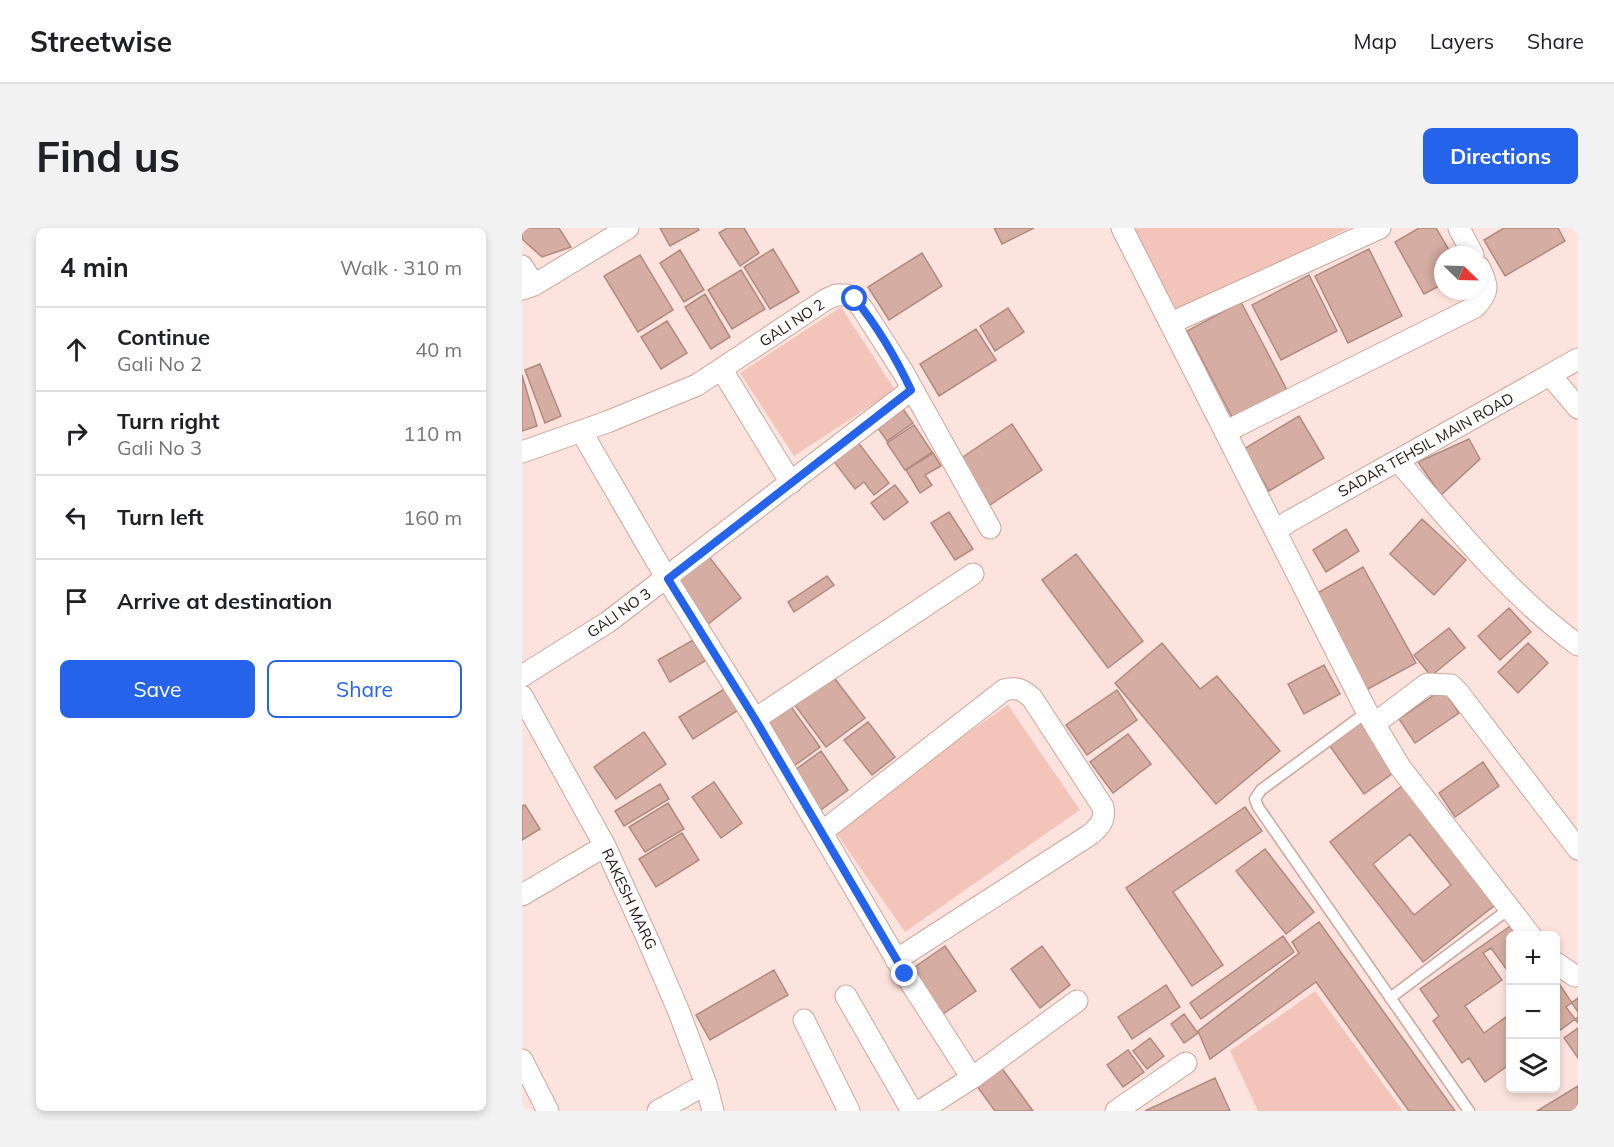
<!DOCTYPE html>
<html lang="en">
<head>
<meta charset="utf-8">
<style>
  body { margin:0; font-family:Mulish,sans-serif; background:#f2f2f2; color:#202124 }
  .controls { position:absolute; right:18px; bottom:18px; display:grid; overflow:hidden; border-radius:9px; box-shadow:0 3px 9px #0003 }
  .controls button { width:54px; height:54px; display:grid; place-items:center; padding:0; border:0; border-bottom:2px solid #e0e0e0; background:#fff; color:#202124; font:30px sans-serif }
  .compass { position:absolute; left:912px; top:18px; width:54px; height:54px; border-radius:50%; background:#fff; box-shadow:0 3px 9px #0003; rotate:113deg }
  .stop { position:absolute; width:18px; height:18px; margin:-14px; border:4px solid #2563eb; border-radius:50%; background:#fff }
  .stop.end { background:#2563eb; border-color:#fff; box-shadow:0 2px 6px #0008 }
  .list { margin:0; padding:0; list-style:none }
  h2 { display:flex; justify-content:space-between; align-items:center; height:78px; margin:0; padding:0 24px; font-size:26px }
  h2 small { font-size:20px; font-weight:400; color:#757577 }
  .list li { display:grid; grid-template-columns:39px 1fr auto; gap:18px; align-items:center; box-sizing:border-box; height:84px; padding:0 24px; border-top:2px solid #e0e0e0 }
  .list b { display:block; font-size:22px; white-space:nowrap }
  .list p { margin:0; font-size:20px; white-space:nowrap; color:#757577 }
  .list em { font-size:20px; font-style:normal; color:#757577 }
  .actions { display:flex; gap:12px; padding:18px 24px }
  .actions a { flex:1; padding:14px 0; border:2px solid #2563eb; border-radius:9px; text-align:center; font-size:21px; color:#2563eb }
  .actions .main { background:#2563eb; color:#fff }
  .icon { flex:none; width:33px; height:33px; fill:none; stroke:currentColor; stroke-width:2; stroke-linecap:round; stroke-linejoin:round }
  .map { position:relative; flex:none; width:1056px; height:883px; overflow:hidden; border-radius:9px }
  header { display:flex; align-items:center; gap:36px; box-sizing:border-box; height:84px; padding:0 30px; background:#fff; border-bottom:2px solid #e0e0e0 }
  header strong { font-size:28px }
  nav { display:flex; gap:33px; margin-inline-start:auto; font-size:21px }
  .intro { display:flex; align-items:center; justify-content:space-between; box-sizing:border-box; height:144px; padding:0 36px }
  h1 { margin:0; font-size:42px }
  .button { padding:15px 27px; border-radius:9px; background:#2563eb; color:#fff; font-size:21px; font-weight:700 }
  main { display:flex; gap:36px; padding:0 36px }
  aside { flex:1; background:#fff; border-radius:9px; box-shadow:0 3px 9px #0003 }
  .map>svg:first-child { display:block }
  .green { fill:#f3c5ba }
  .building { fill:#d6ada3; stroke:#b18a80; stroke-width:1.5; fill-rule:evenodd }
  .lines { fill:none; stroke-linecap:round; stroke-linejoin:round }
  .service-casing { stroke:#cda59b; stroke-width:13 }
  .minor-casing { stroke:#cda59b; stroke-width:23 }
  .service { stroke:#fff; stroke-width:10 }
  .minor { stroke:#fff; stroke-width:21 }
  .route { stroke:#2563eb; stroke-width:8 }
  .labels { text-anchor:middle; stroke-width:4.5; stroke-linejoin:round; paint-order:stroke }
  .street-label { font-size:15px; fill:#221310; stroke:#fff }
</style>
</head>
<body>
<header>
<strong>Streetwise</strong>
<nav><a>Map</a><a>Layers</a><a>Share</a></nav>
</header>
<div class="intro"><h1>Find us</h1><a class="button">Directions</a></div>
<main>
<aside>
<h2>4 min<small>Walk · 310 m</small></h2>
<ul class="list">
<li><svg class="icon" aria-label="ahead" viewBox="0 0 24 24"><path d="M12 20V5M6 11l6-6 6 6"/></svg><div><b>Continue</b><p>Gali No 2</p></div><em>40 m</em></li>
<li><svg class="icon" aria-label="right" viewBox="0 0 24 24"><path d="M7 20v-9h11M14 6l5 5-5 5"/></svg><div><b>Turn right</b><p>Gali No 3</p></div><em>110 m</em></li>
<li><svg class="icon" aria-label="left" viewBox="0 0 24 24"><path d="M17 20v-9H6M10 6l-5 5 5 5"/></svg><div><b>Turn left</b></div><em>160 m</em></li>
<li><svg class="icon" aria-label="arrive" viewBox="0 0 24 24"><path d="M6 21V4h12l-3 4 3 4H6"/></svg><div><b>Arrive at destination</b></div></li>
</ul>
<div class="actions"><a class="main">Save</a><a>Share</a></div>
</aside>
<div class="map">
<svg width="1056" height="883" viewBox="0 0 1056 883">
  <rect width="100%" height="100%" fill="#fde3dd"/>
  <!-- green -->
  <path class="green" d="M608,0H827L651,87Z
    M319,79L373,162L272,228L218,145Z
    M486,477L558,582L383,704L310,599Z
    M793,763L881,883H736L708,823Z"/>
  <!-- building -->
  <path class="building" d="M0,0H37L49,19L20,29L0,11Z
    M138,0H176L177,2L148,18Z
    M205,0H222L237,25L218,38L197,5Z
    M472,0H512L480,16Z
    M897,0H914L930,27H921V56L902,66L873,14Z
    M982,0H1036L1043,13L983,48L962,12Z
    M251,21L277,64L248,81L222,39Z
    M847,21L880,88L826,115L793,48Z
    M158,22L182,62L162,74L138,35Z
    M400,25L420,58L367,92L346,59Z
    M118,27L151,82L116,104L82,48Z
    M219,42L243,81L210,101L186,62Z
    M787,47L815,103L759,132L730,77Z
    M183,66L208,109L189,121L163,79Z
    M719,74L765,162L711,191L665,103Z
    M486,80L502,104L473,123L458,98Z
    M145,93L165,125L139,141L119,109Z
    M454,101L474,132L417,168L398,136Z
    M18,136L39,188L23,195L3,142Z
    M0,147L15,198L0,203Z
    M378,177L391,195L365,213L353,196Z
    M777,188L802,230L747,263L722,221Z
    M490,196L520,242L468,277L438,231Z
    M392,197L410,224L383,242L365,215Z
    M332,209L367,255L352,267L342,254L333,261L307,227Z
    M947,211L958,231L919,267L896,234Z
    M411,225L419,238L403,247L410,257L398,265L384,242Z
    M373,257L386,274L362,292L349,275Z
    M427,284L451,321L433,332L409,295Z
    M900,291L944,332L912,367L868,326Z
    M824,301L837,323L804,344L791,322Z
    M185,326L219,370L185,397L150,354Z
    M554,326L621,413L586,440L520,352Z
    M841,339L894,435L844,462L792,367Z
    M305,348L312,357L272,384L266,374Z
    M987,380L1009,404L978,432L956,408Z
    M927,400L943,420L909,448L892,427Z
    M171,412L183,433L148,454L136,432Z
    M640,415L678,461L695,448L758,523L694,576L593,455Z
    M1006,415L1026,435L996,465L976,444Z
    M802,437L818,466L782,486L766,456Z
    M307,443L343,490L304,519L269,472Z
    M204,460L218,481L171,511L157,489Z
    M921,461L937,485L893,515L877,491Z
    M595,462L615,492L565,527L544,497Z
    M265,473L298,519L272,538L239,491Z
    M838,492L874,543L842,566L805,514Z
    M346,494L373,529L350,547L322,512Z
    M122,504L144,536L94,571L72,539Z
    M606,506L629,536L591,565L568,534Z
    M299,523L326,562L296,584L269,545Z
    M961,534L977,558L933,589L917,565Z
    M192,554L220,595L199,610L170,569Z
    M885,554L978,673L901,734L808,614ZM888,606L929,657L892,687L851,636Z
    M138,556L147,571L102,598L93,583Z
    M146,575L162,601L123,624L107,599Z
    M3,577L18,601L0,612V578Z
    M723,579L740,603L651,664L701,737L670,758L604,660Z
    M160,605L177,632L134,659L117,631Z
    M743,621L792,684L764,706L714,643Z
    M797,694L933,883H887L794,754L688,831L676,803L777,725L770,714Z
    M994,694L1003,708H988V746L969,720L961,725L980,752L943,778L962,805L988,786V836L963,854L947,830L940,835L911,793L917,788L898,761Z
    M761,708L772,724L679,791L668,775Z
    M423,718L454,763L421,786L390,741Z
    M520,718L548,757L518,780L489,741Z
    M252,742L266,767L188,812L174,787Z
    M1034,751L1056,784V789L1034,805Z
    M644,757L658,779L610,811L596,789Z
    M1056,770V795L1044,779Z
    M662,786L676,805L662,815L649,796Z
    M1056,800V830L1042,810Z
    M628,810L642,828L625,841L611,823Z
    M606,822L622,844L601,859L585,837Z
    M479,839L511,883H473L454,857Z
    M693,850L708,883H623Z
    M1056,858V883H1015Z"/>
  <g class="lines">
    <!-- service casing -->
    <g class="service-casing">
      <path id="service" d="M845,484L739,562L733,571L736,579L947,883
        M868,770L987,681"/>
    </g>
    <!-- minor casing -->
    <g class="minor-casing">
      <path id="minor" d="M600,0L845,484L878,539L1009,708
        M937,0L951,27
        M0,38L12,57
        M0,61L12,57L106,0
        M649,95L858,0
        M200,142L269,255
        M1029,148L1056,180
        M59,203L145,351L233,491L383,746L450,850
        M703,204L953,79C968,64 966,57 957,39
        M0,224L85,194L175,157L303,72L314,67H325L333,71L342,83L381,144L468,300
        M876,233C932,297 986,366 1056,417
        M754,303L766,294L1056,131
        M0,448L86,394L389,162
        M0,468L83,618L126,712L157,784L184,856L191,883
        M233,491L451,346
        M852,496L905,456L929,457L936,464L1056,621
        M300,604L482,462C495,459 500,461 510,470L581,579C583,592 579,597 569,606L374,732
        M0,667L83,618
        M1034,735L1053,748
        M324,768L390,883
        M282,792L327,883
        M0,832L26,883
        M136,883L184,856
        M398,883L450,850L555,773
        M594,883L664,835"/>
    </g>
    <!-- service -->
    <use href="#service" class="service"/>
    <!-- minor -->
    <use href="#minor" class="minor"/>
  </g>
  <g class="lines">
    <!-- route -->
    <path class="route" d="M333,71C355,98 374,130 389,162L146,351L233,491L383,746"/>
  </g>
  <g class="labels">
    <!-- street labels -->
    <g class="street-label">
      <text transform="translate(270 95) rotate(-33)" y="5">GALI NO 2</text>
      <text transform="translate(904 217) rotate(-29)" y="5">SADAR TEHSIL MAIN ROAD</text>
      <text transform="translate(97 385) rotate(-35)" y="5">GALI NO 3</text>
      <text transform="translate(107 671) rotate(65)" y="5">RAKESH MARG</text>
    </g>
  </g>
</svg>
<div class="controls">
<button>+</button>
<button>−</button>
<button><svg class="icon" aria-label="layers" viewBox="0 0 24 24"><path d="M12 4l9 5-9 5-9-5zM3 14l9 5 9-5"/></svg></button>
</div>
<svg class="compass" viewBox="-18 -18 36 36"><path d="M0-13l5 13h-10z" fill="#e53935"/><path d="M0 13l5-13h-10z" fill="#757577"/></svg>
<div class="stop" style="left:333px;top:71px"></div>
<div class="stop end" style="left:383px;top:746px"></div>
</div>
</main>
</body>
</html>
